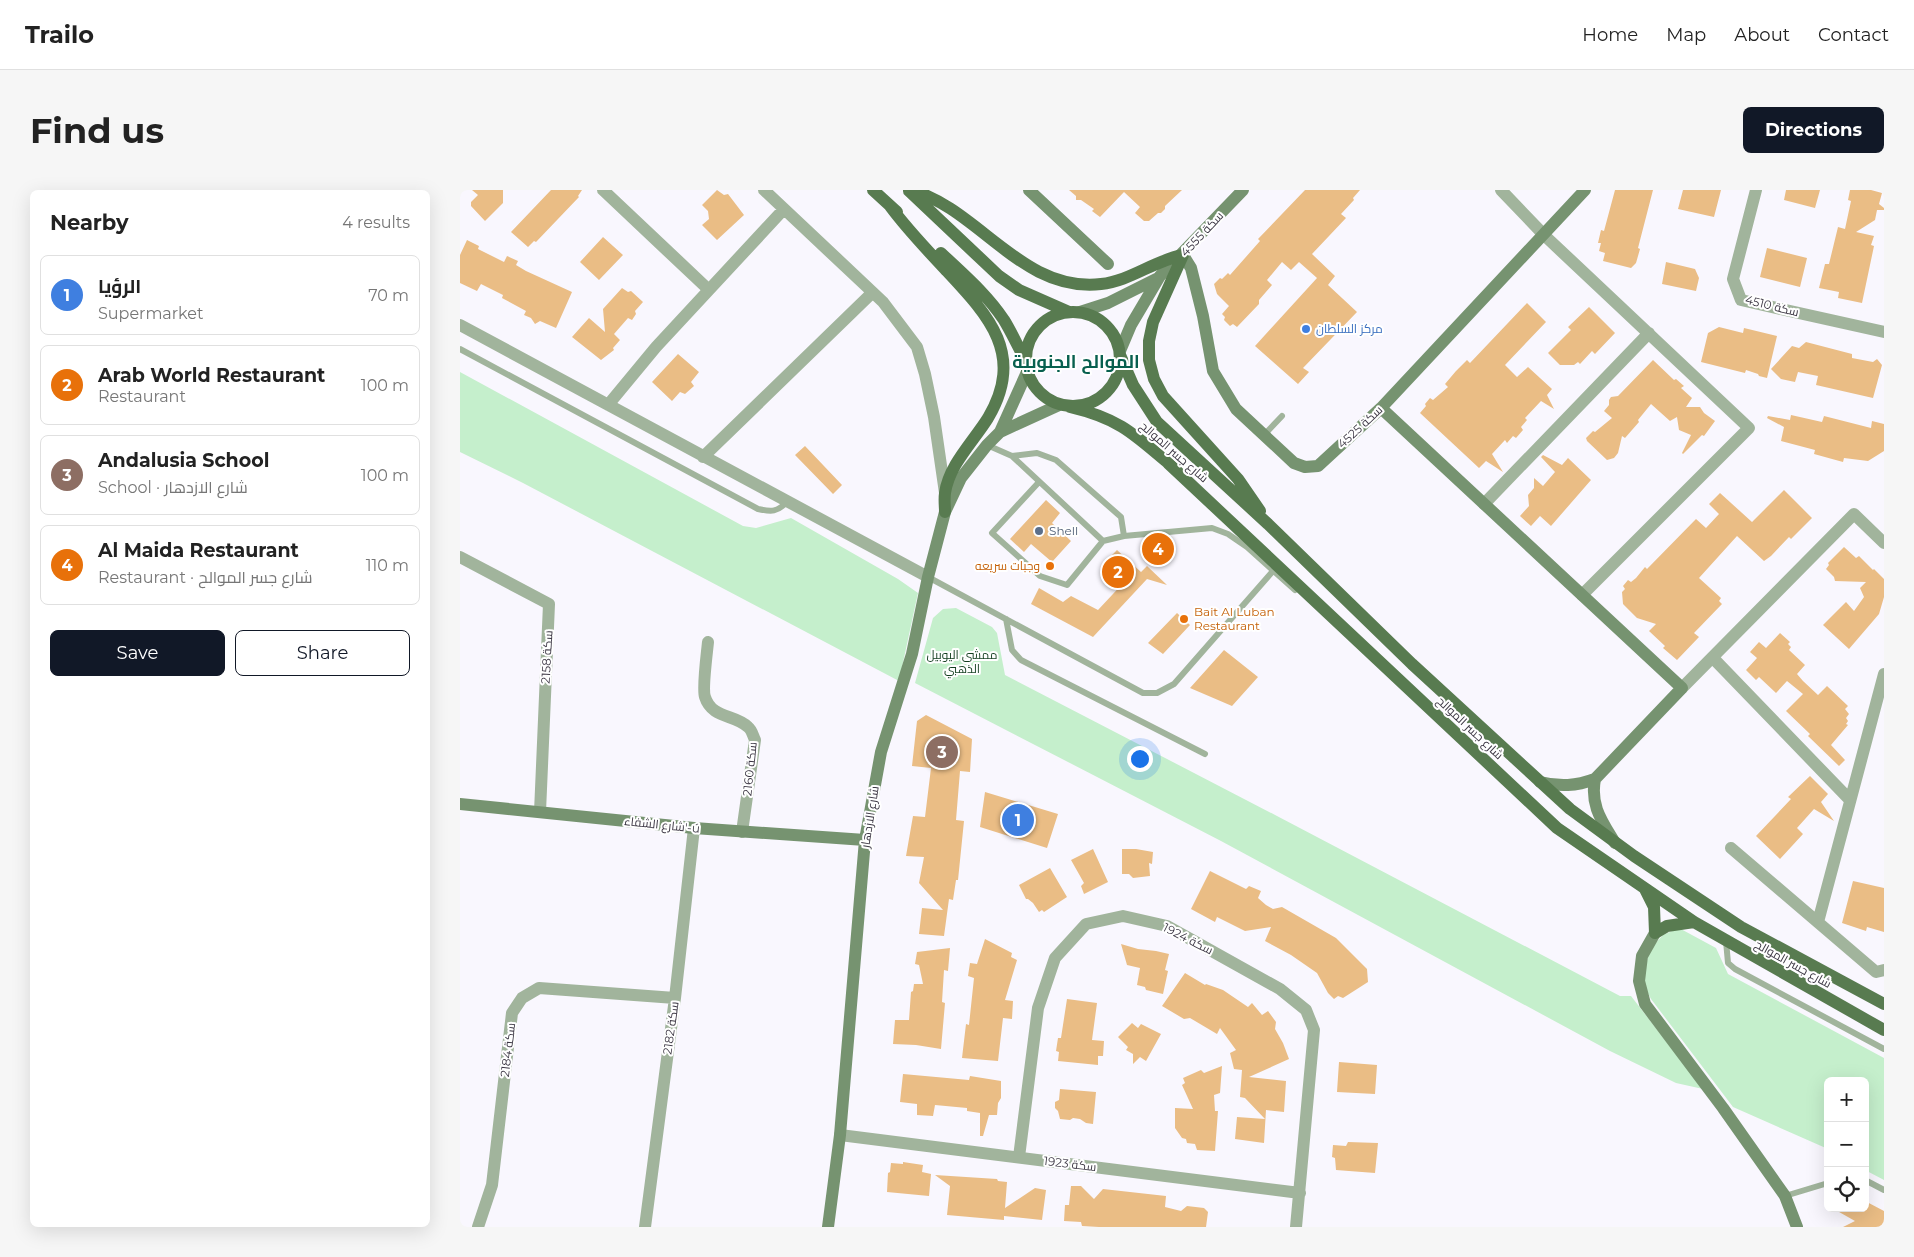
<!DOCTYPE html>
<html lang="en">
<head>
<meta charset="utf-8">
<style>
  body { margin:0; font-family:Montserrat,Cairo,sans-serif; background:#f6f6f6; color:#222 }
  .controls { position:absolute; right:15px; bottom:15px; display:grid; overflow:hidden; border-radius:8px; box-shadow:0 5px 20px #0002 }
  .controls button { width:45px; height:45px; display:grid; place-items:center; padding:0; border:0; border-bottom:1px solid #e0e0e0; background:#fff; color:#222; font:25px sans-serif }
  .you { position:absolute; left:679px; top:568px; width:18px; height:18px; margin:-12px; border:4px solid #fff; border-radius:50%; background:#1a73e8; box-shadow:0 0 0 8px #1a73e833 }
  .badge { display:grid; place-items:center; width:32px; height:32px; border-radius:50%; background:#111827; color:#fff; font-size:16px; font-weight:700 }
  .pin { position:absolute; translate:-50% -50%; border:2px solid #fff; box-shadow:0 1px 5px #0006 }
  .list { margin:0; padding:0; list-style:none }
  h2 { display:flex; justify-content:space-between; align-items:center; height:65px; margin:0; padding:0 20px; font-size:21px }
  h2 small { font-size:16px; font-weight:400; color:#767676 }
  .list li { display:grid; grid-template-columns:32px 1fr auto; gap:15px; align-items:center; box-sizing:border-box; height:80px; margin:0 10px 10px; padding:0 10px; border:1px solid #e0e0e0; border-radius:8px }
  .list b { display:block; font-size:19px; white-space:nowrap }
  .list p { margin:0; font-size:16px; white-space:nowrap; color:#767676 }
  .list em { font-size:16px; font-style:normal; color:#767676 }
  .actions { display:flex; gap:10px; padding:15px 20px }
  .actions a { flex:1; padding:11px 0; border:1px solid #111827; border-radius:8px; text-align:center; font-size:18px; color:#111827 }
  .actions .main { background:#111827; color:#fff }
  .icon { flex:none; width:28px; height:28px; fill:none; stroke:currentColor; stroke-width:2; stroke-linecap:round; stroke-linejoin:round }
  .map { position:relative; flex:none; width:1424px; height:1037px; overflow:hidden; border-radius:8px }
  header { display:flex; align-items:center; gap:30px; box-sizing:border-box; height:70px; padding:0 25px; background:#fff; border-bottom:1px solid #e0e0e0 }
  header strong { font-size:24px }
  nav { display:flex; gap:28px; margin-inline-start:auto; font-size:18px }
  .intro { display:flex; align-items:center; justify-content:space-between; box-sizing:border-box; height:120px; padding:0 30px }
  h1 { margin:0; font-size:35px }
  .button { padding:12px 22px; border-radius:8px; background:#111827; color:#fff; font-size:18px; font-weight:700 }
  main { display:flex; gap:30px; padding:0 30px }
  aside { flex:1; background:#fff; border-radius:8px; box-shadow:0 5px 20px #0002 }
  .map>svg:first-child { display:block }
  .green { fill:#c5efcc }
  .building { fill:#eabd85 }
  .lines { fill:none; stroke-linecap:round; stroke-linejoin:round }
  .lane { stroke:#a1b49c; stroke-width:6 }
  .street { stroke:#a1b49c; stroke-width:12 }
  .secondary { stroke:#769370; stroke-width:12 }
  .primary { stroke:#587b50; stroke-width:12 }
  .shop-dot { fill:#3f7fe0; stroke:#fff; stroke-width:2 }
  .service-dot { fill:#5c6f8a; stroke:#fff; stroke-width:2 }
  .food-dot { fill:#e8710a; stroke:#fff; stroke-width:2 }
  .labels { text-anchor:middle; stroke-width:4; stroke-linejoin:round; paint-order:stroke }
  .street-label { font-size:12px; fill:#3c3744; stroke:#fff }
  .shop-label { font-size:12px; fill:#366cbe; stroke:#fff; text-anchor:start }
  .service-label { font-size:12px; fill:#4e5e75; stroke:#fff; text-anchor:start }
  .food-label { font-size:12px; fill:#c56008; stroke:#fff; text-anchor:end }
  .park-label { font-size:12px; fill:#133e1f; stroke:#fff }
  .district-label { font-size:18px; font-weight:bold; fill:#08604f; stroke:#fff }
</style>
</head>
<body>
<header>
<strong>Trailo</strong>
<nav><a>Home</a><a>Map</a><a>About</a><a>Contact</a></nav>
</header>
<div class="intro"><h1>Find us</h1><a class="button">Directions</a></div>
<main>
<aside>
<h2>Nearby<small>4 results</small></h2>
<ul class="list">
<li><span class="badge" style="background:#3f7fe0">1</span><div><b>الرؤيا</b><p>Supermarket</p></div><em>70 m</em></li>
<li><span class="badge" style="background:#e8710a">2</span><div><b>Arab World Restaurant</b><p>Restaurant</p></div><em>100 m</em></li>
<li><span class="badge" style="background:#8d6e63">3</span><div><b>Andalusia School</b><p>School · شارع الازدهار</p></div><em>100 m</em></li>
<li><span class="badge" style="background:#e8710a">4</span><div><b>Al Maida Restaurant</b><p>Restaurant · شارع جسر الموالح</p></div><em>110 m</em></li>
</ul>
<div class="actions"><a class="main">Save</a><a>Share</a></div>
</aside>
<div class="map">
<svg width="1424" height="1037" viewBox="0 0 1424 1037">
  <rect width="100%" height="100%" fill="#f9f7fe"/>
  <!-- green -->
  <path class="green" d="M0,182L283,336L296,338L331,328L438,389L458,403L439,491L63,293L0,262Z
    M496,418L532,437L537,443L545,485L817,626L1160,806H1171L1243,899L1216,893L1150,861L761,651L455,493L473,428L483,419Z
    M1219,738L1256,758L1268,784L1424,868V990L1405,980V891H1368V959L1273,917L1191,809L1183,794L1189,760L1203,745Z"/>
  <!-- building -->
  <path class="building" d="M12,0H43V13L25,31L11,16V12L18,5Z
    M91,0H122L118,6L119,7L76,52L74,51L68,57L51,42Z
    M257,0L264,5L268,4L284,25L257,50L242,35L249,29L248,21L242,15Z
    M609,0H722L705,16V19L701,23H698L689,31H684L675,23L680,17L664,2L640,27L632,21L634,19L621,10H616V6Z
    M845,0H900L893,8L894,10L881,24L886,28L852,64L875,86L868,95L897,122L843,178L849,182L838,194L795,156L857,88L839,72L831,80L822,72L807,90L812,95L799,110V114L777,137L773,134L770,136L764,130L765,127L762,124L769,116L757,104L754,94L760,88L762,89L768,83L770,85L800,51L798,49Z
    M1155,0H1193L1178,58L1180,59L1176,73L1171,78L1143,71L1145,63L1139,61L1141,53H1138L1141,40L1144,41Z
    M1223,0H1261L1254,27L1218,19Z
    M1326,0H1360L1355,18L1324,10Z
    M1390,0H1411L1422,3L1419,14L1424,18V20H1417L1415,30L1396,42L1414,46L1411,55L1414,56L1402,113L1378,108L1379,102L1359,98L1365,74H1369L1378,37L1385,39L1391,11L1388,10Z
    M143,47L163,65L139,90L120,72Z
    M7,50L19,56L18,59L44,72L47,66L58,71L56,75L66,81L112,102L96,138L80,131L75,134L71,128L64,125L66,121L42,108L43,105L21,94L17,101L0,93V65Z
    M1307,58L1347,68L1340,97L1300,87Z
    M1206,72L1235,79L1239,88L1236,101L1202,94Z
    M162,98L168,102L171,101L183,112L175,121L176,124L172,130L168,128L154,144L160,150L153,158L154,160L141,170L112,147L129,128L145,142L143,119Z
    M1067,113L1086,132L1045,175L1057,187L1068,177L1092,199L1087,205L1094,219L1081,211L1065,228L1067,230L1061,237L1063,240L1056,248L1053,246L1047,253L1045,250L1032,264L1043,282L1026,271L1019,278L960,223L966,216L965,214L970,208L973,210L988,197L985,194L996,181L1007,170L1010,173Z
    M1129,117L1155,143L1135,164L1132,161L1120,174L1118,172L1114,175H1100L1088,163L1111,140L1108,137Z
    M1259,137L1283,143L1284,138L1317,146L1307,188L1299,186L1298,184L1286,180L1285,183L1241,172L1248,143Z
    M1346,152L1392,164V168L1413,172L1417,169L1422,175L1413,208L1356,195L1358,186L1338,182L1335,192L1321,189L1311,179L1332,156L1339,158Z
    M218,164L239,182L231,192L234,196L225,204L220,202L212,211L192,192Z
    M1193,170L1214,190L1216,189L1224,196L1221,198L1232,208L1226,217H1240L1244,223L1255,231L1244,246L1242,245L1223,264L1222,263L1231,245L1219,240L1217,227L1210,231L1191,214L1178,230L1179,232L1165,248L1162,246L1158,263L1154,268L1147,270L1127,251L1126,248L1133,241L1135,242L1152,228L1144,221L1149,215V210L1151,207L1158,206Z
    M1331,225L1362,232L1364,226L1411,238L1412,231L1424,234V261L1408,271L1384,268L1383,272L1354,264L1355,260L1321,251L1324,237L1307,228L1308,226L1330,230Z
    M345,256L382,295L373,304L335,265Z
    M1083,265L1102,275L1108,268L1131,290L1091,336L1080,326L1071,336L1060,326L1069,316L1068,305L1074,298V288L1083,296L1095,282L1081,267Z
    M1324,300L1352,328L1331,349L1329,347L1311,366L1304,371L1277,346L1239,388L1261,408L1259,411L1262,414L1234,443L1239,447L1217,470L1203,458L1205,456L1189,441L1196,434L1177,428L1163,414L1162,402L1165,399L1163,396L1168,390L1171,392L1176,388L1185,377L1187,379L1236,329L1246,338L1259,324L1249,314L1260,303L1292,332Z
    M586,310L600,323L592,333L611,351L592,372L571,354L564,362L550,349Z
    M1384,357L1396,368L1399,366L1413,380L1414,379L1424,389V407L1419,424L1389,459L1363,435L1386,412L1394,421L1404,407L1400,398L1406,392L1375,391L1374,387L1366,379L1369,375L1368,373Z
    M657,360L681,382L687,376L707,395L687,389L633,447L571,414L579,398L603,412L611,406L638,420L667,389L647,370Z
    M717,423L730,435L703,464L688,453Z
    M1320,443L1330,452L1328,454L1331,457L1329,460L1345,475L1337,484L1343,491L1358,505L1367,496L1388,516L1385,519L1389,524L1386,528L1388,531L1386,534L1388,535L1371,555L1385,570L1379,576L1348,546L1350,544L1326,521L1343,504L1327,491L1316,503L1299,487L1296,490L1286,480L1297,468L1290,462L1299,452L1306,458Z
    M764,460L798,487L772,516L730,498Z
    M466,525L512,549L510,582L500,581L496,630L504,631L498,690H496L493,710L489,709L484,746L459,744L462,718L483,720L459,693L464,667L446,666L453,626L465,627L471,578L452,576L457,531Z
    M1350,586L1368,604L1361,612L1374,631L1354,619L1337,638L1343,644L1320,669L1296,646L1331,609L1328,607Z
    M525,602L598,624L587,658L520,637Z
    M633,659L648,692L624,704L621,696L624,693L611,670Z
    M662,659H676L693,662L692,674L689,673L690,686L673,688L669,684H662Z
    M590,678L607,707L584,722L582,720L579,722L573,713L568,709H566L559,695Z
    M750,681L786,699L789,696L801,701L798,708L806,715L813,719L822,717L876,748L907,779L908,792L883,808L878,806L874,809L868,803L857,783L831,765L805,751L811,737L785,741L757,727L755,732L731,719Z
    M1393,691L1424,698V742L1407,737L1406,741L1382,733Z
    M525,749L552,763L551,767L557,770L545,810L553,811L552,829L543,828L538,871L502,868L506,834L509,835L514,788L508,786L510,773L517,774Z
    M661,754L678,759L696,761L709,764L705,780L708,781L703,804L686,800L685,797L677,795L680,778L667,775Z
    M490,758L488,781L484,780L482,812L485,813L481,859L456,855L433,854L435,830H449L451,802L453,801L454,794H463L459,775L455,774L457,762Z
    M725,783L745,795L746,794L763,800L788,817L792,813L802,825L808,821L816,832L815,839L823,853L829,869L789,887L826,891L824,922L806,920L804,953L775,949L777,927L805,929L785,908L780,907L782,880L774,879L770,863L776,860L760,838L757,844L730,828L724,829L702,816Z
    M607,809L637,813L632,850L644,851L643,866H638V875L598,871L599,862L596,861L598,848H601Z
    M672,833L678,838L681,834L701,844L686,871L680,867L673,874V864L666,860L668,857L658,847Z
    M879,872L917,875L915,904L877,902Z
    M762,876L760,903L754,905L755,921H758L755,961L737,960L735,954L727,953L726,949L722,948L715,938V918L733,919L722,895L725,893L723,888L741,880L744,883Z
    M443,884L509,890L510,886L541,891V908L538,913L537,925H529L523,946H520V923L507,921V918L475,915L473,926L457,925V914L440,912Z
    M600,899L636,902L633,934L626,933L620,929L613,928L610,930L600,929L598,921L595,918V912L599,910Z
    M888,952L918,953L915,983L876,980L875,968L872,967L873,955L886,956Z
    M443,972L463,975L462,982L471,984L469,1006L427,1002L428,983L430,982L431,973L443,974Z
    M475,985L537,989L538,991L547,992L545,1018L575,998L586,1000L582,1030L544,1026V1030L487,1025L490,996Z
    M611,996H621L634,1009L643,999L706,1006L705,1017L721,1021L727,1016L744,1018L748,1022L746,1037H639L622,1036L621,1032L604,1031L605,1015H609Z
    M1405,1011L1424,1021V1037H1383L1395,1031L1372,1018H1405Z"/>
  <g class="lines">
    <!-- lane -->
    <path class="lane" d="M0,159L298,319C312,322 317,322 327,312
      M804,245L822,226
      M527,255L552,266L643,351L664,346L752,338L768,344L787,357L835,400
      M552,266L577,263L596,270L661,327L664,346
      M579,292L532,343L580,386L607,395L643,351
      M468,387L683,503H697L714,494L813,381
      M546,429L552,460L561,470L745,564
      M1266,751L1268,773L1275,779L1424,859
      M1405,990L1424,1000
      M1325,1006L1368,993"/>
    <!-- street -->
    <path class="street" d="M143,0L249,100
      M304,0L423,112L457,157L465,184L474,227L485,303
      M1041,0L1084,45L1289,238L1122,405
      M1296,0L1273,89L1281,110L1424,142
      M0,135L468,387
      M148,215L196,157L324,19
      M243,267L412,103
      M1024,314L1189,143
      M0,367L89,414L80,622
      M248,452C247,463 242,499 245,507C252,529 275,524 288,537C292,540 293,546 295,550L282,642
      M1253,468L1390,610
      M1222,498L1394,324L1424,353
      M1271,658L1416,782L1424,780
      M1358,732L1424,484
      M380,945L840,1003
      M559,967L578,818L595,768L626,734L663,726L707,736L820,799L846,820L854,840L836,1037
      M18,1037L32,995L52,823L62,808L79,798L215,808
      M185,1037L215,808L234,638"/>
    <!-- secondary -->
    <path class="secondary" d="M569,0L648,74
      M723,65L731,78L743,126L753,181L776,219L834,273L845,277L858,276L921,218L1125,0
      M620,122L648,113L698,88
      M660,161L671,135L700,86L783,0
      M921,218L1222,498L1135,589C1116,596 1100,597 1080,592
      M540,242L599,215
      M1135,589C1130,616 1142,631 1155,653
      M0,614L234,638L405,650
      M1195,743L1182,766L1179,791L1185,814L1263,918L1325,1006L1337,1037
      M368,1037L380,945L405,650L421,562L452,464L468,387L485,322L501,288L527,255L540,242L567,182"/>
    <!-- primary -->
    <path class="primary" d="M413,0L437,22
      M451,0C519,19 562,103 641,94C670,91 693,71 723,65
      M449,1L539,86L559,100L609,122
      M430,16C447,39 466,59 485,79C528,125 566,164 528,228C513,252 489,275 485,303C484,310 485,316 485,322
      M481,63C503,84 527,104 544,130C552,143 558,157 566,171
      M723,65L693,132L689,151V170L694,189L703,206L778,289L800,321
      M566 169a47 47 0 1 1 94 0a47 47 0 1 1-94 0Z
      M660,165L673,195L697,232L808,334L952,474L1110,619L1174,666L1281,737L1424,814
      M610,217C657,228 672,242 708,273L1097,638L1234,732L1424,840
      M1185,699L1194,717L1195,743L1207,736L1234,732"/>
  </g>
  <!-- markers -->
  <circle class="shop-dot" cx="846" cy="139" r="5"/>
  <circle class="service-dot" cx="579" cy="341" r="5"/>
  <g class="food-dot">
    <circle cx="590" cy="376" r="5"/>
    <circle cx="724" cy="429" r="5"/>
  </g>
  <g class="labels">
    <!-- street labels -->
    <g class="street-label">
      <text transform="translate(742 44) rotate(-47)" y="4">سكة 4555</text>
      <text transform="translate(1312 116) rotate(14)" y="4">سكة 4510</text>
      <text transform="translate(900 237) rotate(-43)" y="4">سكة 4525</text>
      <text transform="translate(714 262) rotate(41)" y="4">شارع جسر الموالح</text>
      <text transform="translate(87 467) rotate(-87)" y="4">سكة 2158</text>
      <text transform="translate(1010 538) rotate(43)" y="4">شارع جسر الموالح</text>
      <text transform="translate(290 579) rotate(-84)" y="4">سكة 2160</text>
      <text transform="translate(410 627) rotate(-81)" y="4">شارع الازدهار</text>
      <text transform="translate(202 635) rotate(6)" y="4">شارع الشفاء'-ú</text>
      <text transform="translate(728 749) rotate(27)" y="4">سكة 1924</text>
      <text transform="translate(1333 774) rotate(29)" y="4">شارع جسر الموالح</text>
      <text transform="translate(211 838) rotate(-82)" y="4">سكة 2182</text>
      <text transform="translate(48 860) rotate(-83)" y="4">سكة 2184</text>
      <text transform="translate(610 974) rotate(7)" y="4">سكة 1923</text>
    </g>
    <!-- shop labels -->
    <g class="shop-label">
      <text x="856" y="143">مركز السلطان</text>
    </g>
    <!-- service labels -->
    <g class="service-label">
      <text x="589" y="345">Shell</text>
    </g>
    <!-- food labels -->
    <g class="food-label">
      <text x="580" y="380">وجبات سريعه</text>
      <text x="734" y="426" text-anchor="start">Bait Al Luban<tspan x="734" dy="14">Restaurant</tspan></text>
    </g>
    <!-- park labels -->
    <g class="park-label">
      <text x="502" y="469">ممشى اليوبيل<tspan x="502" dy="14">الذهبي</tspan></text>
    </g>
    <!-- district labels -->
    <g class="district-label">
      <text x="616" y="178">الموالح الجنوبية</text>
    </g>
  </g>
</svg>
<div class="controls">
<button>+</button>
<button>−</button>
<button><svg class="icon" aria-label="locate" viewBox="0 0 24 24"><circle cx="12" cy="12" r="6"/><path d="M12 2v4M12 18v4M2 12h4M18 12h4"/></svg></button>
</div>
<div class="you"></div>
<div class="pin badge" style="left:558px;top:630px;background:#3f7fe0">1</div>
<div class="pin badge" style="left:658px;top:382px;background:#e8710a">2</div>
<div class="pin badge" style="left:482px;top:562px;background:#8d6e63">3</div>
<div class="pin badge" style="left:698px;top:359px;background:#e8710a">4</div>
</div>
</main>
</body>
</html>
